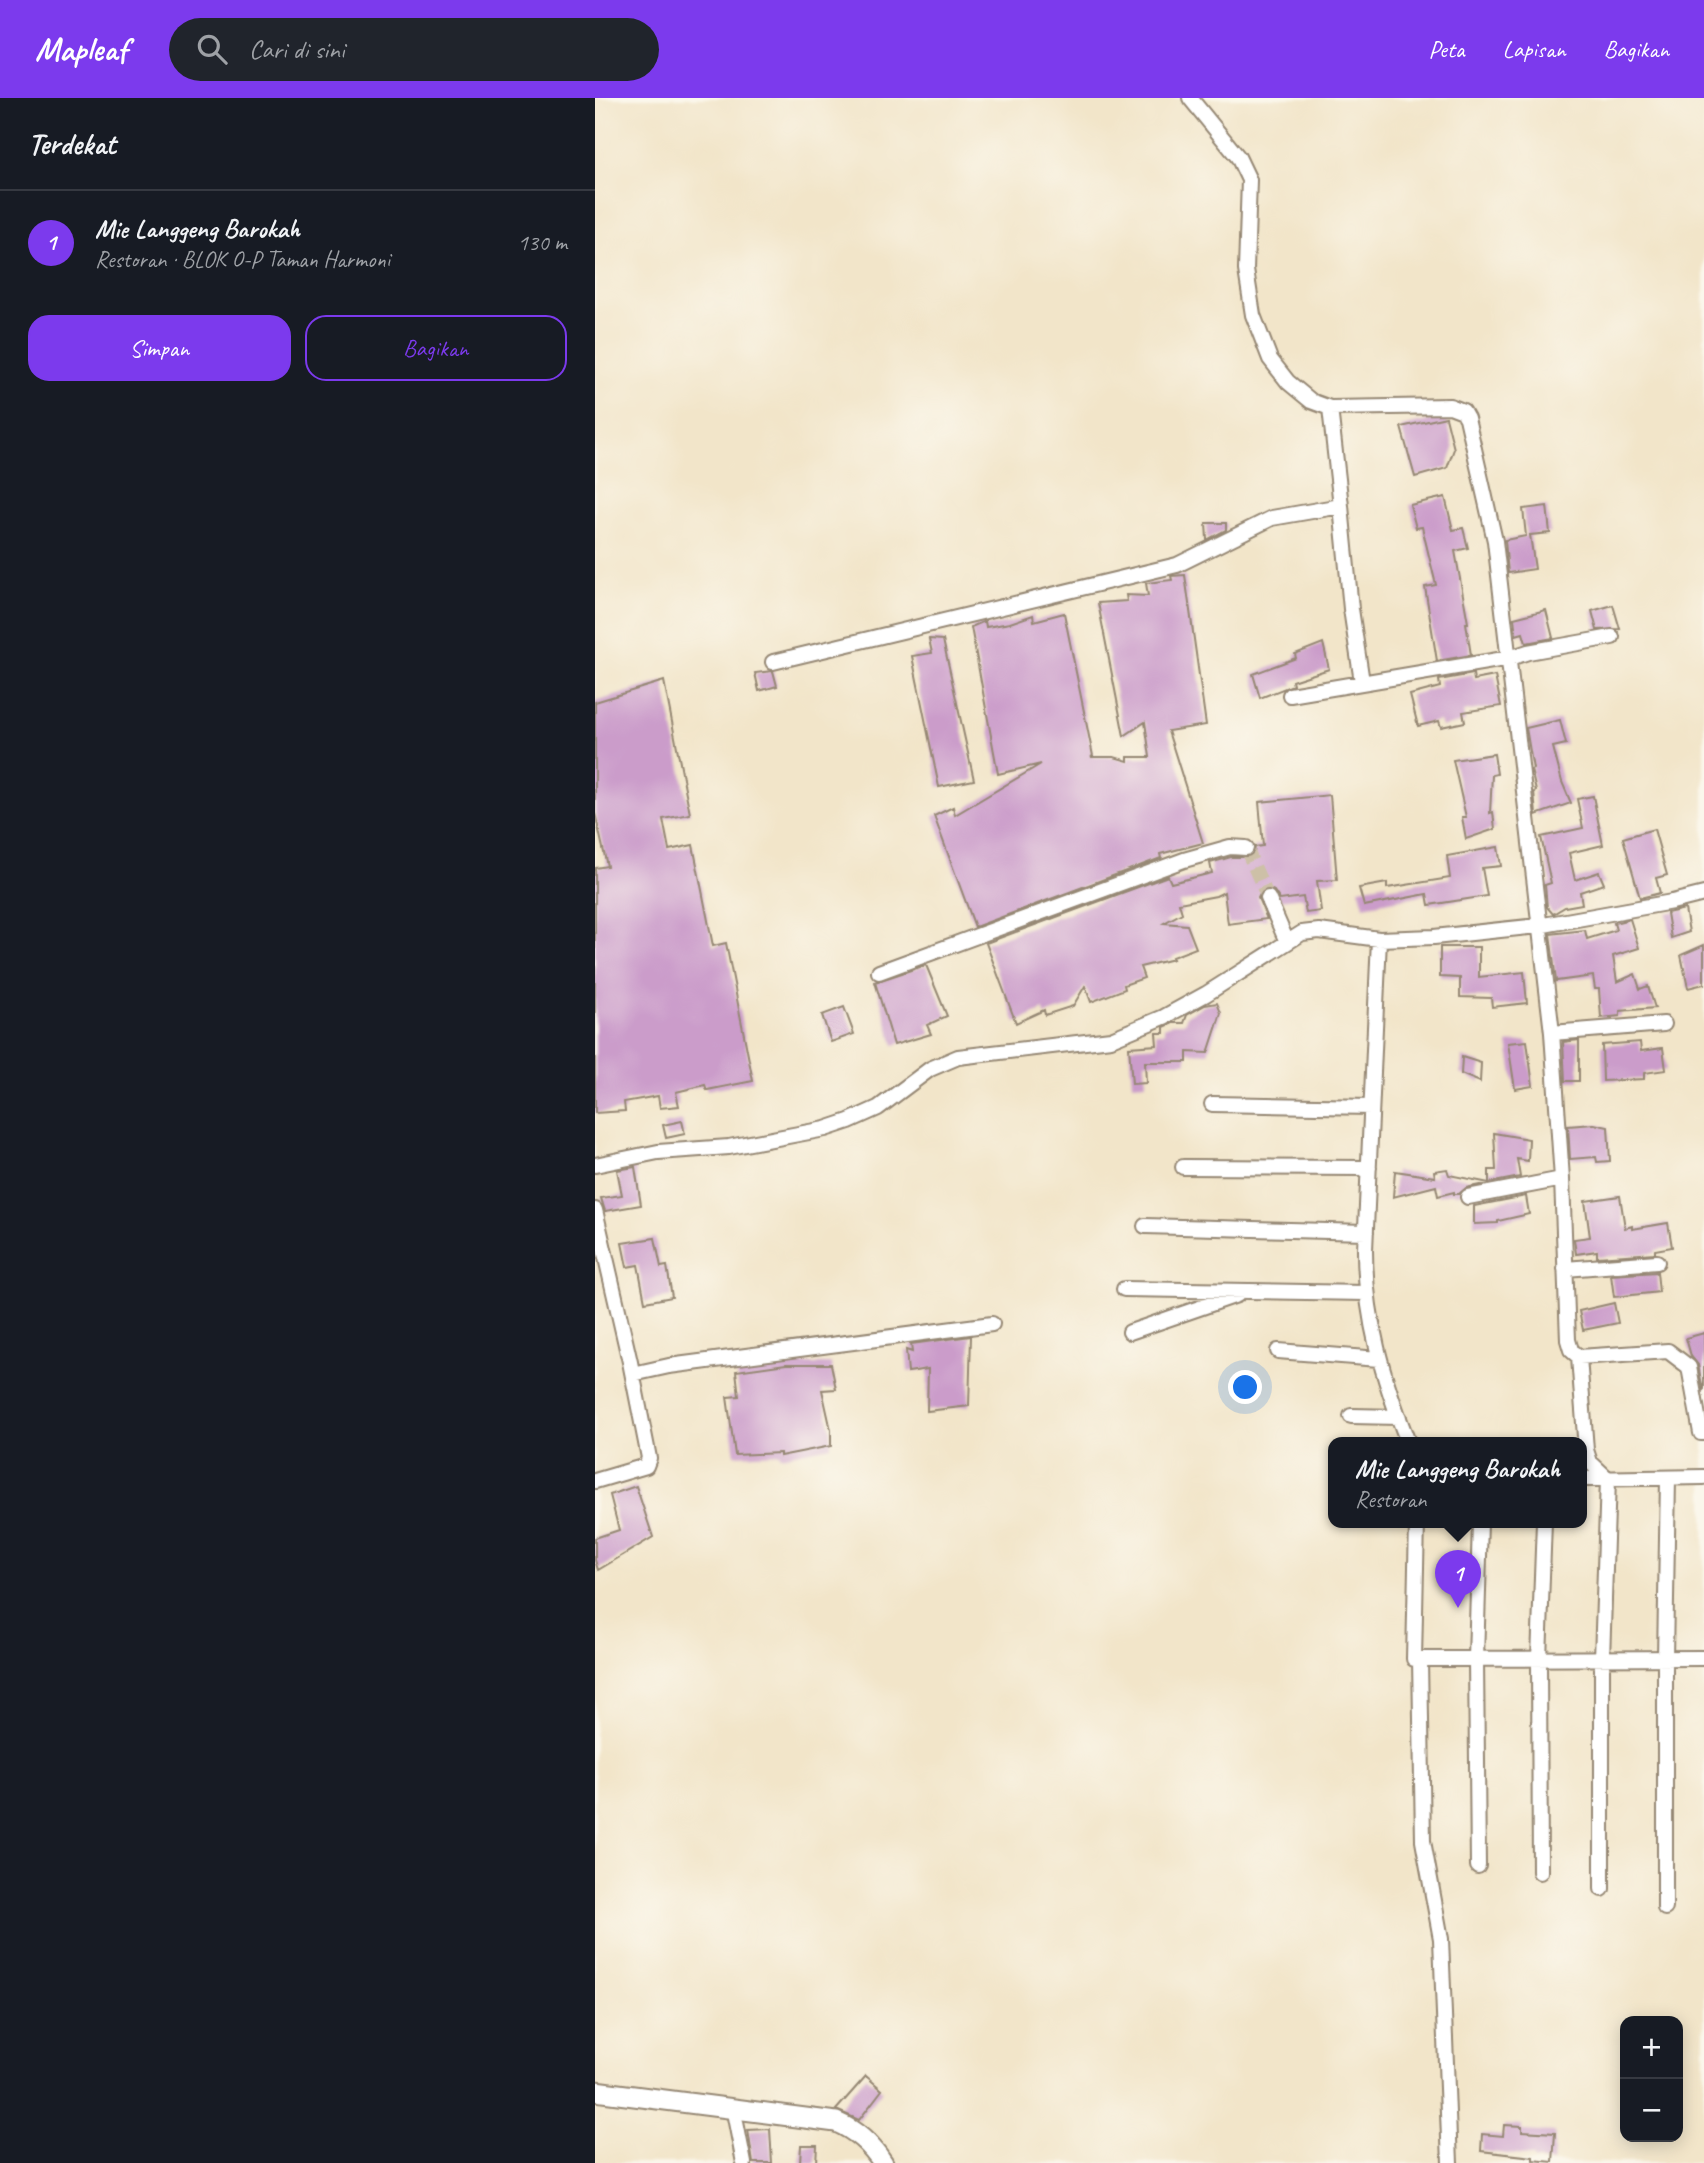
<!DOCTYPE html>
<html lang="id">
<head>
<meta charset="utf-8">
<style>
  body { margin:0; font-family:Caveat,sans-serif; background:#20242c; color:#f1f3f6 }
  .controls { position:absolute; right:21px; bottom:21px; display:grid; overflow:hidden; border-radius:14px; box-shadow:0 4px 18px #0003 }
  .controls button { width:63px; height:63px; display:grid; place-items:center; padding:0; border:0; border-bottom:2px solid #363941; background:#171b24; color:#f1f3f6; font:35px sans-serif }
  .you { position:absolute; left:651px; top:1290px; width:24px; height:24px; margin:-18px; border:5px solid #fff; border-radius:50%; background:#1a73e8; box-shadow:0 0 0 10px #1a73e833 }
  .badge { display:grid; place-items:center; width:46px; height:46px; border-radius:50%; background:#7c3aed; color:#fff; font-size:23px; font-weight:700 }
  .pin { position:absolute; translate:-50% -58px; filter:drop-shadow(0 2px 4px #0008) }
  .pin::after { content:''; position:absolute; top:37px; width:24px; height:21px; background:inherit; clip-path:polygon(0 0,100% 0,50% 100%) }
  .popup { position:absolute; left:733px; top:1339px; width:259px; height:91px; box-sizing:border-box; display:grid; place-content:center; border-radius:14px; background:#171b24; filter:drop-shadow(0 2px 5px #0005); font-size:23px; white-space:nowrap; color:#9ea1a6 }
  .popup b { font-size:26px; color:#f1f3f6 }
  .popup::after { content:''; position:absolute; left:50%; top:100%; margin-left:-14px; border:14px solid transparent; border-top-color:#171b24 }
  .list { margin:0; padding:0; list-style:none }
  h2 { display:flex; justify-content:space-between; align-items:center; height:91px; margin:0; padding:0 28px; font-size:30px }
  h2 small { font-size:23px; font-weight:400; color:#9ea1a6 }
  .list li { display:grid; grid-template-columns:46px 1fr auto; gap:21px; align-items:center; box-sizing:border-box; height:105px; padding:0 28px; border-top:2px solid #363941 }
  .list b { display:block; font-size:26px; white-space:nowrap }
  .list p { margin:0; font-size:23px; white-space:nowrap; color:#9ea1a6 }
  .list em { font-size:23px; font-style:normal; color:#9ea1a6 }
  .actions { display:flex; gap:14px; padding:21px 28px }
  .actions a { flex:1; padding:16px 0; border:2px solid #7c3aed; border-radius:21px; text-align:center; font-size:24px; color:#7c3aed }
  .actions .main { background:#7c3aed; color:#fff }
  .icon { flex:none; width:38px; height:38px; fill:none; stroke:currentColor; stroke-width:2; stroke-linecap:round; stroke-linejoin:round }
  .map { position:relative; flex:none; width:1109px; height:2065px; overflow:hidden }
  header { display:flex; align-items:center; gap:42px; box-sizing:border-box; height:98px; padding:0 35px; background:#7c3aed; color:#fff }
  header strong { font-size:33px }
  nav { display:flex; gap:38px; margin-inline-start:auto; font-size:24px }
  .search { width:490px; height:63px; background:#20242c; display:flex; align-items:center; gap:18px; box-sizing:border-box; padding:0 24px; border-radius:38px; color:#9ea1a6; font-size:26px }
  main { display:flex }
  aside { flex:1; background:#171b24 }
  .map>svg:first-child { display:block }
  .building { fill:#cb9cca }
  .lines { fill:none; stroke-linecap:round; stroke-linejoin:round }
  .minor-tunnel { stroke:#cdc0a7; stroke-width:14; stroke-dasharray:14 7; stroke-linecap:butt }
  .minor-casing { stroke:#968874; stroke-width:18 }
  .secondary-casing { stroke:#968874; stroke-width:23 }
  .minor { stroke:#fff; stroke-width:14 }
  .secondary { stroke:#fff; stroke-width:19 }
</style>
</head>
<body>
<header>
<strong>Mapleaf</strong>
<div class="search"><svg class="icon" aria-label="search" viewBox="0 0 24 24"><circle cx="10" cy="10" r="6"/><path d="M15 15l6 6"/></svg>Cari di sini</div>
<nav><a>Peta</a><a>Lapisan</a><a>Bagikan</a></nav>
</header>
<main>
<aside>
<h2>Terdekat<small></small></h2>
<ul class="list">
<li><span class="badge">1</span><div><b>Mie Langgeng Barokah</b><p>Restoran · BLOK O-P Taman Harmoni</p></div><em>130 m</em></li>
</ul>
<div class="actions"><a class="main">Simpan</a><a>Bagikan</a></div>
</aside>
<div class="map">
<svg width="1109" height="2065" viewBox="0 0 1109 2065">
  <rect width="100%" height="100%" fill="#fbf7ec"/>
  <filter id="ink" filterUnits="userSpaceOnUse"><feTurbulence type="fractalNoise" baseFrequency=".0143" numOctaves="2"/><feDisplacementMap in="SourceGraphic" scale="14" xChannelSelector="R" yChannelSelector="G"/><feConvolveMatrix kernelMatrix="1 2 1 2 8 2 1 2 1" color-interpolation-filters="sRGB"/></filter>
  <filter id="wash" filterUnits="userSpaceOnUse"><feTurbulence type="fractalNoise" baseFrequency=".00686" numOctaves="4" result="noise"/><feDisplacementMap in="SourceGraphic" scale="28" xChannelSelector="R" yChannelSelector="G"/><feGaussianBlur stdDeviation="1.57" result="paint"/><feColorMatrix in="noise" values="0 0 0 0 0 0 0 0 0 0 0 0 0 0 0 0 0 1.4 0 .05"/><feComposite in="paint" operator="in"/></filter>
  <g filter="url(#wash)">
    <rect width="100%" height="100%" fill="#f2e5c9"/>
    <g id="blocks">
      <!-- building -->
      <path class="building" d="M851,319L859,351L852,370L820,379L806,329Z
        M850,399L858,432L868,430L873,450L860,453L873,525H871L876,557L842,563L830,489L841,487L827,429L821,430L815,407Z
        M952,408L955,435L935,437L940,471L913,475L910,442L931,438L928,411Z
        M611,425H631V432L612,442Z
        M590,477L611,627L573,633L608,745L565,756L566,760L380,829L339,718L358,709L360,717L446,666L403,676L376,529L390,523L391,529L415,525L438,517L439,523L469,515L498,658L496,659H519L533,663V659H555L550,624L529,638L503,505L532,503L531,497L553,498L551,485L577,482L576,478Z
        M1018,507L1025,531L1002,532L997,513Z
        M951,512L958,540L931,545L928,535L921,537L919,520Z
        M334,541L348,542L379,682L344,689L317,558L337,555Z
        M728,545L734,571L697,583L698,587L665,600L658,576L701,560L700,556Z
        M178,573L182,588L164,593L160,575Z
        M878,576L879,582L900,578L906,608L868,614L870,624L846,629L844,623L823,628L815,597L845,589L844,582Z
        M69,583L95,716L68,721L74,752L98,747L118,848L131,845L158,983L112,992L110,987L81,994L84,1008L65,1010L63,998L29,1004L30,1013L0,1015V770L12,768L0,715V604Z
        M965,622L971,646L958,649L967,684L976,705L941,717L939,694L941,693L936,672L938,671L931,630Z
        M899,656L902,676L897,677L895,715L898,714L900,731L871,741L867,719H871L858,662Z
        M735,697L742,782L722,783L726,813L711,815L708,799L685,802L679,793L673,790L666,794L663,800L672,821L633,826L629,794L621,798L584,805L587,815L569,825L592,827L601,850L577,859L578,861L545,869L549,880L529,887L530,891L496,904L490,888L478,908L450,917L449,912L421,925L391,845L573,778L576,785L617,775L615,765L636,759H655L659,755L660,749L668,748L664,704Z
        M998,698L1008,747L974,755L980,782L1004,774L1009,786L985,794L987,806L970,809L958,816L952,809L950,787L956,785L946,739L988,730L982,701Z
        M1059,731L1072,777L1061,780L1065,795L1045,800L1028,740Z
        M903,749L906,768L887,770L892,798L834,807L832,796L769,808L764,790L792,785V790L855,780L852,758Z
        M1090,811L1094,834L1076,840L1072,815Z
        M1035,821L1044,850L1018,858L1022,884L1040,876L1045,891L1053,888L1060,910L1025,913V918L1006,920L1004,891H1000L998,878L961,883L955,836L990,832L992,841L1021,832L1019,825Z
        M1109,847V886L1093,890L1086,857Z
        M845,849H884V879L929,874L932,905L897,909L896,900L865,899V880L845,879Z
        M331,867L352,918L332,927L336,936L299,947L280,884Z
        M622,905L626,915L613,955L592,954V964H550L551,985L537,986L534,949L562,947L561,935H569V929L578,925H589L592,917L610,907Z
        M249,909L259,936L236,944L227,917Z
        M984,942V983H970L968,944Z
        M932,943L938,988L920,991L913,945Z
        M1045,944L1046,953L1068,950L1071,972L1049,975V981L1008,983L1007,947Z
        M867,959L886,965L885,984L866,976Z
        M87,1023L90,1036L71,1040L68,1027Z
        M999,1026L1013,1029L1015,1063L1002,1064L1001,1059L975,1061L973,1028Z
        M899,1035L934,1041L933,1063L922,1061L925,1079L894,1085V1072H901Z
        M40,1069L46,1107L10,1113L6,1100L27,1097L22,1072Z
        M852,1071L854,1077L894,1085L871,1090L864,1096H859V1094L843,1098L841,1088L798,1099L800,1073L840,1079L839,1073Z
        M931,1098L934,1116L903,1123V1125L879,1126V1108Z
        M1025,1098L1030,1130L1037,1128V1131L1073,1125L1077,1149L1060,1152V1155L1002,1159V1153L981,1156L979,1141L995,1139L990,1103Z
        M60,1140L66,1169L72,1168L77,1199L50,1204L43,1167L32,1169L27,1145Z
        M1062,1174L1064,1194L1019,1199L1016,1177Z
        M1019,1205L1023,1225L988,1232L984,1213Z
        M1109,1235V1291L1108,1292L1103,1267L1096,1258L1091,1240Z
        M376,1238L374,1308L332,1313L333,1271L313,1274L311,1252L317,1254L316,1246Z
        M191,1266H236L241,1291L227,1292L236,1332V1348L185,1358V1355L140,1357L132,1299L144,1298L141,1273Z
        M41,1388L58,1439L3,1472L0,1462V1440L24,1432L15,1397Z
        M271,1978L287,1992L264,2022L241,2012Z
        M909,2027L927,2028V2033L960,2035L958,2064L938,2062V2059L886,2053L887,2036L908,2038Z
        M175,2031L177,2065H158L153,2032Z
        M206,2047H222L221,2065H205Z"/>
    </g>
  </g>
  <g filter="url(#ink)">
    <use href="#blocks" fill-opacity="0" stroke="#968874" stroke-width="2"/>
    <g class="lines">
      <!-- minor-tunnel -->
      <path class="minor-tunnel" d="M651,750L673,800"/>
      <!-- minor casing -->
      <g class="minor-casing">
        <path id="minor" d="M595,0L643,59L654,82L651,172L658,217L675,261L693,284L716,303L735,310L855,308L868,313L872,320L900,443L957,935L967,1081L973,1242L976,1252L984,1259L1073,1253L1094,1269L1106,1335H1109
          M735,310L746,408
          M178,564L582,467L677,420L746,408L756,511L767,584
          M695,597L915,560L933,554L1017,539
          M673,800L692,844
          M784,841L770,1152C770,1220 788,1281 813,1344
          M284,874L589,762L635,749L651,750
          M957,935L1069,926
          M617,1006L776,1009
          M0,1067L63,1054L134,1049L230,1031L254,1023L283,1010L335,971L363,959L516,941L569,919L611,896L707,835L724,833L784,841L839,839L943,828L1077,804L1109,796
          M588,1069L774,1070
          M873,1099L967,1081
          M0,1112L35,1264L54,1360L51,1368L0,1383
          M550,1128L771,1134
          M970,1171L1062,1164
          M529,1191L771,1195
          M535,1234L642,1197
          M683,1253L784,1261
          M984,1259L991,1352L995,1364L1013,1381L1007,1561V1791
          M38,1276L74,1268L397,1226
          M756,1318L804,1319
          M987,1381L1109,1379
          M822,1424L819,1561L1109,1560
          M825,1561L828,1743L846,1841L855,2065
          M883,1768L881,1561L885,1424
          M945,1774L944,1561L949,1424
          M1070,1810V1561L1073,1380
          M138,2009L149,2065"/>
      </g>
      <!-- secondary casing -->
      <g class="secondary-casing">
        <path id="secondary" d="M0,1993L241,2024C262,2033 276,2046 288,2065"/>
      </g>
      <!-- minor -->
      <use href="#minor" class="minor"/>
      <!-- secondary -->
      <use href="#secondary" class="secondary"/>
    </g>
  </g>
</svg>
<div class="controls">
<button>+</button>
<button>−</button>
</div>
<div class="you"></div>
<div class="pin badge" style="left:863px;top:1510px">1</div>
<div class="popup"><b>Mie Langgeng Barokah</b>Restoran</div>
</div>
</main>
</body>
</html>
